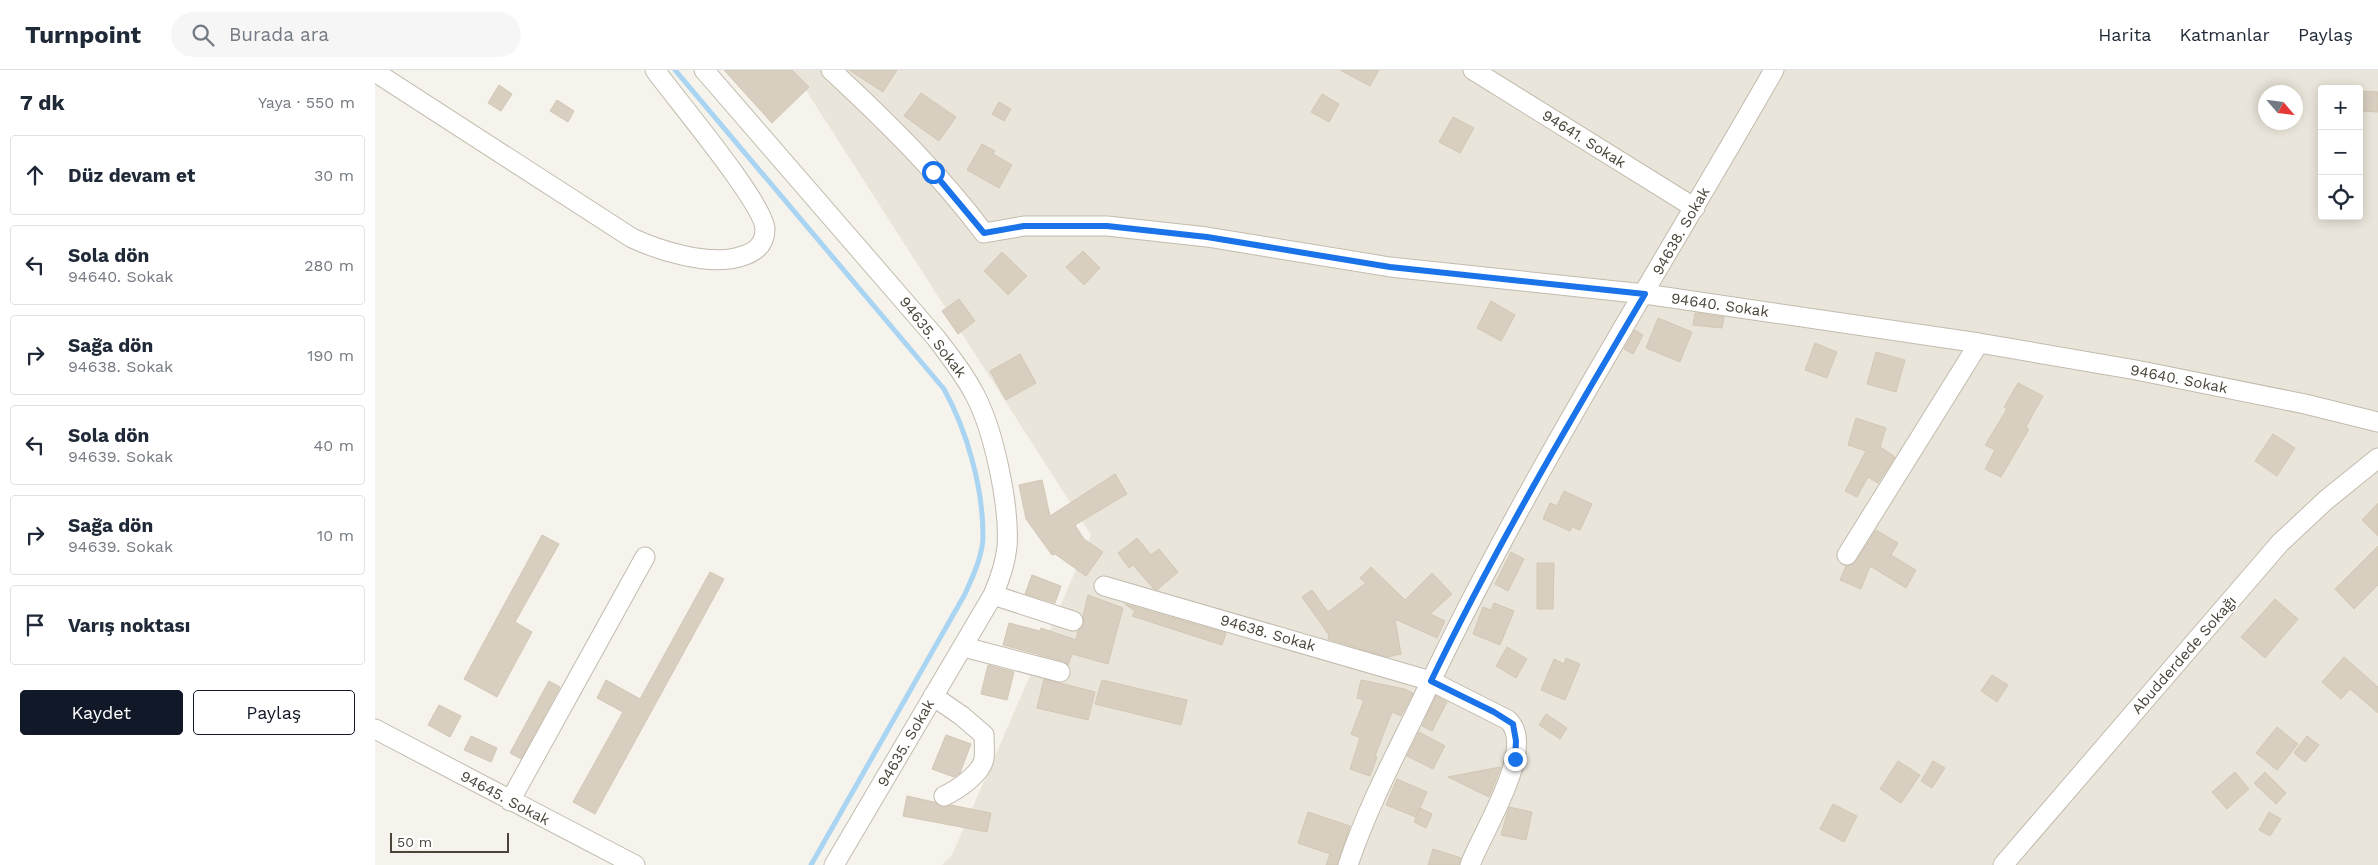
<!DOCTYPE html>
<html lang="tr">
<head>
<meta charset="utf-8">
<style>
  body { margin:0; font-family:"Work Sans",sans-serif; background:#f6f6f7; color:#1f2937 }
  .controls { position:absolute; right:15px; top:15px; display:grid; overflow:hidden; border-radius:5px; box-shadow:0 2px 12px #0003 }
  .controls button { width:45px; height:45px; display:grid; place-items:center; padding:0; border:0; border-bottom:1px solid #e0e1e3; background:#fff; color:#1f2937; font:25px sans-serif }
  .compass { position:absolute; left:1883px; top:15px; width:45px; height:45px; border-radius:50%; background:#fff; box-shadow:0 2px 12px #0003; rotate:118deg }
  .scale { position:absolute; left:15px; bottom:12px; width:119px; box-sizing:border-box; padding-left:5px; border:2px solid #4b4439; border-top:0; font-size:14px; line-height:18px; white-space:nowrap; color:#4b4439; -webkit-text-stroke:4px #fff; paint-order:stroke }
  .stop { position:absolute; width:15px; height:15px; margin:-11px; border:4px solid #1a73e8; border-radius:50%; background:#fff }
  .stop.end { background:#1a73e8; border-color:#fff; box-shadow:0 1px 5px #0008 }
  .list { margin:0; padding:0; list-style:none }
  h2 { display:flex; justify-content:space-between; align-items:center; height:65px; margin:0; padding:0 20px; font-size:21px }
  h2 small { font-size:16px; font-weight:400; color:#747a83 }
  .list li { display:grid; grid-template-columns:32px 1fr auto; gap:15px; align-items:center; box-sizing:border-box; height:80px; margin:0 10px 10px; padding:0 10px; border:1px solid #e0e1e3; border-radius:5px }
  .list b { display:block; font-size:19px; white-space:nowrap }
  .list p { margin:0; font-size:16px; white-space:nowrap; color:#747a83 }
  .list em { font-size:16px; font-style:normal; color:#747a83 }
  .actions { display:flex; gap:10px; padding:15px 20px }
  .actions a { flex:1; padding:11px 0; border:1px solid #111827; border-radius:5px; text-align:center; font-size:18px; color:#111827 }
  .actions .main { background:#111827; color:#fff }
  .icon { flex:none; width:28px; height:28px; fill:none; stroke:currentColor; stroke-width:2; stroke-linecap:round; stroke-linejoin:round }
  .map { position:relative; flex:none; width:2003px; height:795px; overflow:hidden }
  header { display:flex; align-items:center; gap:30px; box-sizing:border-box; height:70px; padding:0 25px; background:#fff; border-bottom:1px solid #e0e1e3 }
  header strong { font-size:24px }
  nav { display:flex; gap:28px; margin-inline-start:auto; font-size:18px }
  .search { width:350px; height:45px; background:#f6f6f7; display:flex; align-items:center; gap:12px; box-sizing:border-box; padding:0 18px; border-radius:28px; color:#747a83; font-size:19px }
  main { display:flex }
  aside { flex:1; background:#fff }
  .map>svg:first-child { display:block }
  .residential { fill:#eae5da; fill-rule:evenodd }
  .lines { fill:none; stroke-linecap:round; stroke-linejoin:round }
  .stream { stroke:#a9d4f2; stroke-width:5 }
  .building { fill:#d8cfc1; stroke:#d3c7b4 }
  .minor-casing { stroke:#c2bbae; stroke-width:21 }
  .minor { stroke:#fff; stroke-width:19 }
  .route { stroke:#1a73e8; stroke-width:6 }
  .labels { text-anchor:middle; stroke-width:4; stroke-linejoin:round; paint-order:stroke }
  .street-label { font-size:15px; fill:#4b4439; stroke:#fff }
</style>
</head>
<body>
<header>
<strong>Turnpoint</strong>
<div class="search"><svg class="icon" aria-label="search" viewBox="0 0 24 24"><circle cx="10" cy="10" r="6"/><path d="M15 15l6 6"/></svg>Burada ara</div>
<nav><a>Harita</a><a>Katmanlar</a><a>Paylaş</a></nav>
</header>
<main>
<aside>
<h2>7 dk<small>Yaya · 550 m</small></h2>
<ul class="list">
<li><svg class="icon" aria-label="ahead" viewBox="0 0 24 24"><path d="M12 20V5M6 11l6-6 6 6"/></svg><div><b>Düz devam et</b></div><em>30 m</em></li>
<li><svg class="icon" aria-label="left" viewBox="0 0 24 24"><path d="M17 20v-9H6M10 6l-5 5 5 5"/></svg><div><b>Sola dön</b><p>94640. Sokak</p></div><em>280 m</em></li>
<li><svg class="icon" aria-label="right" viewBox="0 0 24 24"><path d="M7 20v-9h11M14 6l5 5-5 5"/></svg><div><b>Sağa dön</b><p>94638. Sokak</p></div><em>190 m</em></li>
<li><svg class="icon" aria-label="left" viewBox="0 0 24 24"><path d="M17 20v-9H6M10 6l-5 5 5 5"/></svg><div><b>Sola dön</b><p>94639. Sokak</p></div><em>40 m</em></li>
<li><svg class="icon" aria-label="right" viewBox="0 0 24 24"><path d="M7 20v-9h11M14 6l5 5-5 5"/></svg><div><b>Sağa dön</b><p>94639. Sokak</p></div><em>10 m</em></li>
<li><svg class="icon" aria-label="arrive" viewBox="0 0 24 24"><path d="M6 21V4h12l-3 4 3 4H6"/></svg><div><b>Varış noktası</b></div></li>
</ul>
<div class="actions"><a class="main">Kaydet</a><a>Paylaş</a></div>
</aside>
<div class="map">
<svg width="2003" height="795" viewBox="0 0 2003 795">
  <rect width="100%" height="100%" fill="#f6f3ec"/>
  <!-- residential -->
  <path class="residential" d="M418,0H2003V795H567L577,785L716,465ZM1947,19H1984V146H1947ZM1890,22H1920V52H1890Z"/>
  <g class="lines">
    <!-- stream -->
    <path class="stream" d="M300,0L569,319C592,361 608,417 608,466C608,485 598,506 590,524L436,795"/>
  </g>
  <!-- building -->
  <path class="building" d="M349,0H417L434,17L397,53Z
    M474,0H522L508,22Z
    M965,0H1004L995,16Z
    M124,15L137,24L126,41L113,33Z
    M1986,21L2003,22V42L1985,41Z
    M546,23L581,47L564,71L529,46Z
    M947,24L964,34L954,52L936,42Z
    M182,30L199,41L193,52L175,41Z
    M624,32L636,39L629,51L617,44Z
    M1078,47L1099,58L1085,83L1064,72Z
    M607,74L620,81L618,84L637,95L624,118L592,100Z
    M708,181L725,198L709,215L691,197Z
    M627,182L652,206L633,225L609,201Z
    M584,229L600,251L583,264L567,241Z
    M1116,231L1140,245L1126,271L1102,258Z
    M1320,243L1349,247L1347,258L1318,255Z
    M1283,248L1317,262L1305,292L1271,278Z
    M1260,260L1268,265L1258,284L1249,279Z
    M1440,273L1462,282L1452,308L1430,300Z
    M1501,282L1530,290L1521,322L1492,314Z
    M645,284L661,313L631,330L615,301Z
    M1643,313L1668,326L1651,357L1654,359L1626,407L1610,399L1620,380L1610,375L1632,339L1629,337Z
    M1481,348L1511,358L1505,377L1520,387L1503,413L1493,407L1482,427L1470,421L1491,381L1473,375Z
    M1898,364L1920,378L1902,406L1880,391Z
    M740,404L752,424L700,455L709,469L728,482L711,506L680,484L677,485L651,449L644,415L667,410L675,446Z
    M1189,421L1217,434L1205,460L1197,457L1195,461L1168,449L1175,433L1182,436Z
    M2003,433V466L1987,450Z
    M1501,460L1523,473L1516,485L1541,500L1531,518L1495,496L1486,519L1465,510L1471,496L1481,491Z
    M167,465L184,474L140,552L157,562L122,627L89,609Z
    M762,468L776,485L784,479L803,502L782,520L778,518L758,495L754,498L743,483Z
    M2003,476V515L1979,539L1960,519Z
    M1136,482L1149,489L1133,521L1120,514Z
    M1162,493H1179L1178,539H1162Z
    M996,497L1030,530L1057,503L1077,524L1055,544L1070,551L1062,568L1020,549L1026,584L1012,587L953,569L954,565L927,527L937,520L953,542L991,513L985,508Z
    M335,502L349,509L220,744L198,732L248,642L222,628L231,610L265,629Z
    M657,505L686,516L680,533L650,524Z
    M713,525L748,538L733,594L697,584L693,595L688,591L628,575L634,553L665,561L666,558L701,570L703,561L709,554L708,546Z
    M1900,529L1923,549L1890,588L1866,567Z
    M1119,533L1139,541L1125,575L1098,564L1108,537L1116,540Z
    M750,534L851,563L847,575L757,546L760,541Z
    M1132,577L1152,589L1141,608L1121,596Z
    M1969,587L2003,617V643L1975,619L1966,629L1947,612Z
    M1191,588L1205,594L1190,630L1166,620L1179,589L1189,594Z
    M613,595L639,602L632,630L606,624Z
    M1617,605L1633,615L1622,632L1606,621Z
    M669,609L720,622L713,650L662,638Z
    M727,610L812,630L806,655L720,634Z
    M986,610L1029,619L1038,623L1026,646L1017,642L1000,686L1002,687L995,706L975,699L985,668L976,664L989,630L982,628Z
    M174,611L185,617L146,689L135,683Z
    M1061,626L1072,632L1057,661L1047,656Z
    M64,635L86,646L75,667L53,655Z
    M1171,644L1192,658L1185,669L1164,655Z
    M1902,657L1923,674L1902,700L1881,683Z
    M1044,662L1070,676L1058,699L1032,686Z
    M571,665L596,674L585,703L579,707L557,699Z
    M96,666L122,678L116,692L89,680Z
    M1932,666L1944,675L1930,692L1919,683Z
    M1523,691L1545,705L1526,733L1505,719Z
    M1558,691L1570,698L1557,718L1546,711Z
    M1126,697L1114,727L1073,707L1109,700Z
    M1860,702L1874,719L1852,739L1837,722Z
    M1890,702L1911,723L1901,734L1879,713Z
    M1022,709L1052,722L1041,747L1011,735Z
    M532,726L559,732L568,737L576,735L616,743L612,762L528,746Z
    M1458,734L1482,746L1469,772L1445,759Z
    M1134,737L1157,742L1151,770L1126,765Z
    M1045,738L1057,744L1051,758L1039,752Z
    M933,742L975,756L962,795H951L955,784L923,773Z
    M1894,742L1906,749L1895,766L1884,760Z
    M1058,779L1086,788L1084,795H1053Z"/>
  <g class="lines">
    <!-- minor casing -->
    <g class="minor-casing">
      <path id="minor" d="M329,0L561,268C575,286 589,304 600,325C619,361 635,437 632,477C630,495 625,509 618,525L459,795
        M456,0C511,51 564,103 609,163L649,156H732L832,167L1015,197L1270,224L1604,273L1761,300L1930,334L2003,352
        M1098,0L1320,138
        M0,2L257,168C285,181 334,196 364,187C379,183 390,176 390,159C389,133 300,28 280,0
        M1472,485L1604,273
        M729,516L1056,611L1133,650C1163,677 1106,764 1095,795
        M618,525L698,551
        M589,577L685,602
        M558,626L587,646L609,665C609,672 610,681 609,689C606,704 582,720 569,726
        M0,659L260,795
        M135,731L270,487
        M973,795C994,732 1027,673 1055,613C1156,402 1283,203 1399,0
        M1628,795L1905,473L1951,430L2003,388"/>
    </g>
    <!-- minor -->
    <use href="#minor" class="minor"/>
  </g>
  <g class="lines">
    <!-- route -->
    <path class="route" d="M558,102L609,163L649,156H732L832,167L1015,197L1270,224C1195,351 1120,478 1056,611L1119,642L1138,654L1141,671L1140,689"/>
  </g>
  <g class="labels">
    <!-- street labels -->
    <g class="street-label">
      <text transform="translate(1209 69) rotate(32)" y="5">94641. Sokak</text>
      <text transform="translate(1306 161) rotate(-60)" y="5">94638. Sokak</text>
      <text transform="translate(1345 235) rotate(8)" y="5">94640. Sokak</text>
      <text transform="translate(558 267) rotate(52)" y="5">94635. Sokak</text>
      <text transform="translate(1804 309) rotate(11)" y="5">94640. Sokak</text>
      <text transform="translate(893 563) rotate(16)" y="5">94638. Sokak</text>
      <text transform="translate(1809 585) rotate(-49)" y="5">Abudderdede Sokağı</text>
      <text transform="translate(531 673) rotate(-60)" y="5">94635. Sokak</text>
      <text transform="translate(130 728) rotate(28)" y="5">94645. Sokak</text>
    </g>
  </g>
</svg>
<div class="controls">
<button>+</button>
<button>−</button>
<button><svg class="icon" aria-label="locate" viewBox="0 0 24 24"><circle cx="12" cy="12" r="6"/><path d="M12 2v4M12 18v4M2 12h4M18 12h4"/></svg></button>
</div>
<svg class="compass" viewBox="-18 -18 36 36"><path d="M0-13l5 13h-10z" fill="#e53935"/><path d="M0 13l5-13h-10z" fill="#747a83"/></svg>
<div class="scale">50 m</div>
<div class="stop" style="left:558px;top:102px"></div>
<div class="stop end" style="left:1140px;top:689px"></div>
</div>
</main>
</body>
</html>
